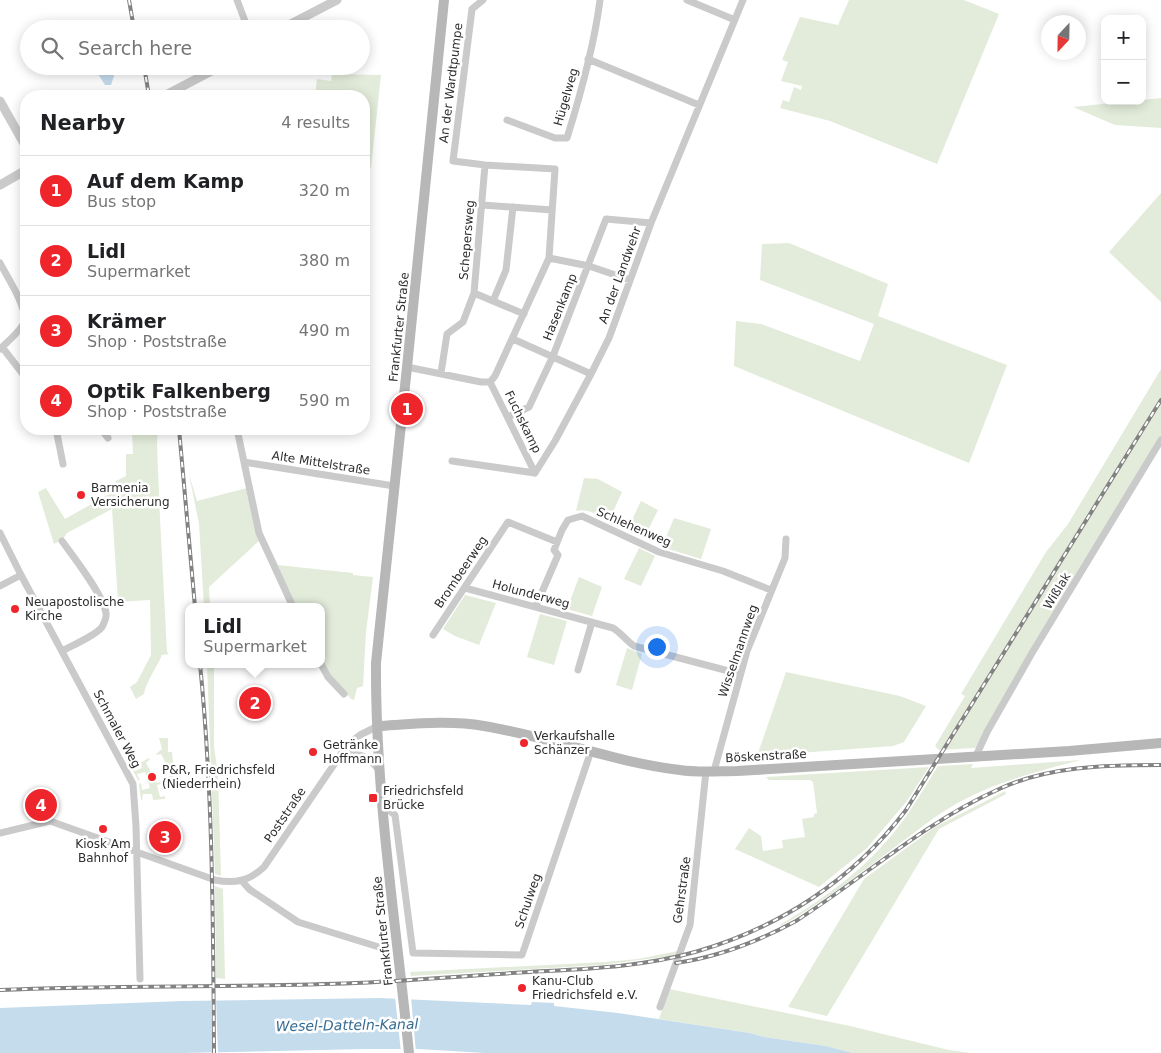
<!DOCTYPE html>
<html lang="en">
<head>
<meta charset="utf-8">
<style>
  body { margin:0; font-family:"DejaVu Sans",sans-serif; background:#f2f2f2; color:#202124 }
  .controls { position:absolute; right:15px; top:15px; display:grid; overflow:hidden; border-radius:10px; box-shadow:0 2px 12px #0003 }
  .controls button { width:45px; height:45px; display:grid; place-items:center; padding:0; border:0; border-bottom:1px solid #e0e0e0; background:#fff; color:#202124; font:25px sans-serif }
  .compass { position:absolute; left:1041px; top:15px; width:45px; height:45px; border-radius:50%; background:#fff; box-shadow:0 2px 12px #0003; rotate:202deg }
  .you { position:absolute; left:656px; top:646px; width:18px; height:18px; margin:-12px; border:4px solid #fff; border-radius:50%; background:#1a73e8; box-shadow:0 0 0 8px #1a73e833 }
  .badge { display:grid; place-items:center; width:32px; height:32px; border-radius:50%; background:#ef252c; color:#fff; font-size:16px; font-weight:700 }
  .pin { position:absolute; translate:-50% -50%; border:2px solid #fff; box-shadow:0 1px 5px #0006 }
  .popup { position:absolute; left:185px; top:603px; width:140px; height:65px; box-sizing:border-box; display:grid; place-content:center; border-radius:10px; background:#fff; filter:drop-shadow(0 1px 4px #0005); font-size:16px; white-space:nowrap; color:#757577 }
  .popup b { font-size:19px; color:#202124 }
  .popup::after { content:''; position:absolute; left:50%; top:100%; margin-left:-10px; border:10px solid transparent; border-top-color:#fff }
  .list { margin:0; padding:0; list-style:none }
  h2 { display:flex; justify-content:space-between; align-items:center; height:65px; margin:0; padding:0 20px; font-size:21px }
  h2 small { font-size:16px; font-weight:400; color:#757577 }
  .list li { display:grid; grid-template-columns:32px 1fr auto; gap:15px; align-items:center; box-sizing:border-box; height:70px; padding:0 20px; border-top:1px solid #e0e0e0 }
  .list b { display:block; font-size:19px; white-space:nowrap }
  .list p { margin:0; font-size:16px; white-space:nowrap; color:#757577 }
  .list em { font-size:16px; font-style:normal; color:#757577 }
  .icon { flex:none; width:28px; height:28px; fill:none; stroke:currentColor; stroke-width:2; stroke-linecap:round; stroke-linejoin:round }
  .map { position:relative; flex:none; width:1161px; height:1053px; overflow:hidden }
  .search { position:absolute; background:#fff; box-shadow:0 2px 12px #0003; left:20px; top:20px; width:350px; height:55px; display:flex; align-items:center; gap:12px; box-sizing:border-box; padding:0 18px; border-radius:28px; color:#757577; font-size:19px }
  .panel { position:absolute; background:#fff; box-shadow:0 2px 12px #0003; left:20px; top:90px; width:350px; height:345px; border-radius:20px }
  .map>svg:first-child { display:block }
  .green { fill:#e3ecda }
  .water { fill:#c5dced }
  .pier { fill:#fff }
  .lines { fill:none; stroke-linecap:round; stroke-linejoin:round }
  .minor { stroke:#cacaca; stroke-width:7 }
  .tertiary { stroke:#cacaca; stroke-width:9 }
  .secondary { stroke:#b7b7b7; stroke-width:10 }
  .rail-casing { stroke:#828282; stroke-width:4 }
  .rail { stroke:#fff; stroke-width:2; stroke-dasharray:5.5; stroke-linecap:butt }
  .poi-dot { fill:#ef252c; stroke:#fff; stroke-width:2 }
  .labels { text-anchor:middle; stroke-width:5; stroke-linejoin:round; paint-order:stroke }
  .street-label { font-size:12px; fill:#2d2d2d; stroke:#fff }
  .poi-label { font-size:12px; fill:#2d2d2d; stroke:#fff; text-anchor:start }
  .water-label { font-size:14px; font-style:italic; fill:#376c93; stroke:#fff }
</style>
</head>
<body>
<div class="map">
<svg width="1161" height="1053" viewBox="0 0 1161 1053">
  <rect width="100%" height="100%" fill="#fff"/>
  <!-- green -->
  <path class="green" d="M849,0H964L999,14L937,164L830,121L780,108L783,100L789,102L794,87L801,90L802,86L781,81L788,62L782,60L800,17L838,25Z
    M332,74L381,75L371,168L364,167V96H315L317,79L331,81Z
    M1161,98V128L1115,125L1073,107Z
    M1161,193V302L1109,252Z
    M789,243L888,284L878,316L1007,365L969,463L734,366L736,321L761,324L860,361L874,324L760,280L762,244Z
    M1161,369V436L978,746L976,748L939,750L935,746L965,696L961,694L1046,552L1068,524Z
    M136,429H158L157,445L160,518L167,652L169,654L162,655C157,667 146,682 144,694L136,699L130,687L137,682L151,655L150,600L118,602L112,509L67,533L63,539L54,544L38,492L46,488L65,519L111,493V488H113L116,481L126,476V454H133L132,432L136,431Z
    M189,474L197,501L247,488L259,541L209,587L210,607H204L199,524Z
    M584,478L598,479L622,492L609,521C599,516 588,508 576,511Z
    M641,501L658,510L644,538L627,530Z
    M674,518L711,529L701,559L662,547Z
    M266,540L278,565L353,573V575L373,577L366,632L363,686L357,688L354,700L351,699L331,676L321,659V607H296Z
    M639,548L655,556L641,586L624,579Z
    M579,577L602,587L592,616L567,609Z
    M465,595L496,603L479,645L455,636L443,629Z
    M540,614L567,621L554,665L527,657Z
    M627,648L642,654L632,690L616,685Z
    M207,664H214V746L218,775L221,876L215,874Z
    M786,672L900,696L926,706L904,742L893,746L757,756Z
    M159,738H168V752H172L175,782H169L167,777L172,775L161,754L157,755L156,754L162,749Z
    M149,758L150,759L146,763L157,783L163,781L164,783L157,785L160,797L165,796V799L153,800L152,794H143L142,800H141L139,784L141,783L142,790L150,788L145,772L137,774L140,780H138L131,767H133L135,771L142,768L140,763Z
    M1081,760C1034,772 988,784 946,810C931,819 917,831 903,841C863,871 824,902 781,926L780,925C815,904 856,876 883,845C905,822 921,793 938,766L973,764L971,768Z
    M929,767L907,801L867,848L819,887L735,849L749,828L761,836L763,851L783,848L782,840L805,837L802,819L814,817V814L817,813L813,782L810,780H769L766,777Z
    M1005,791L1006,794L939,829L827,1016L788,1007L864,879L935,827Z
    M215,886L223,889L225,979L216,978Z
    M678,951L677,953L670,956L601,965L411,976L410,972L605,962L638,959Z
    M669,989L850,1026L949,1050L970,1053H853L826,1046L764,1037L750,1033L659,1019Z"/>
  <!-- water -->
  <path class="water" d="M93,66H113L114,76L111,85H105Z
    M380,998L531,1005L532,1002L554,1003V1006L618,1013L750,1033L764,1037L826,1046L853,1053H485L418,1049H366L182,1053H0V1008L183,1001Z"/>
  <!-- pier -->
  <path class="pier" d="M395,997H411L416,1052H401Z
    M211,998H216L218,1053H212Z"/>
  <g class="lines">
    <!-- minor -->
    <path class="minor" d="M237,0L248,29
      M687,0L735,20
      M588,59L699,105
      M507,120L555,138H567C581,93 594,47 600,0
      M485,165L474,293L524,314
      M482,205L552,210
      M549,258L589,266L630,280
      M0,263C6,275 28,308 24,322C21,331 7,342 0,349
      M493,301L506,270L513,207
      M513,339L591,374
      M2,347L26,378
      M407,367L481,382H490L495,376L549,258L555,169L485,165L453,161L472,9L483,0
      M441,373L447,334L463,322L474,293
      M490,382L535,473
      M508,417L529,407L553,356L606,219L651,223
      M56,429L63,464
      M101,429L108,438
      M237,429L259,533L293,607
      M452,461L535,473L555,441L591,374L609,338L651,223L743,0
      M244,462L394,486
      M0,533L21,575L133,784L136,826L140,979
      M0,586L21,575
      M465,588L613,628C621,633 626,640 634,646L740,674
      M536,606L558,555L554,550L562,530L568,520L582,516L659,552L723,571L771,590
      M433,635L508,522L557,542
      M62,651C73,645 95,636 102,627C104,623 107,618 106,613C104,596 73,556 62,541
      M321,664L328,677L344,694
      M578,670L592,622
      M341,754C358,752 368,756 379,770
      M976,756L987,732L1032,653L1161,440
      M714,771L747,651L785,558L786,539
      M382,805L395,815L413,953L522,955L591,751
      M0,833L50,821L215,880C235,884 249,881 264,867L348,744L360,735L378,726
      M242,881L249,889L298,922L382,948
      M660,1007L690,925L706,771"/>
    <!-- tertiary -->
    <path class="tertiary" d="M281,29L337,0
      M164,96L221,66
      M0,101L26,147
      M0,185L26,170"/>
    <!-- secondary -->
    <path class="secondary" d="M378,726C413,724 449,720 484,726C550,737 614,762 680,770C699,773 719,771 737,771L1069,751L1161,743
      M409,1053C396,923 375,793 376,663L407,367L444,0"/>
    <!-- rail casing -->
    <g class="rail-casing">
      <path id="rail" d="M129,0L134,29
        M144,66L149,96
        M179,429L195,607
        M200,664C213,793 213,923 214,1053
        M676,963C719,957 759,941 796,921C863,878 924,823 997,790C1047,766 1106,765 1161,765
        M0,990C118,985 237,988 355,983C403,981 451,977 499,974C564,969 631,970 695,952C779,928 853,880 906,810L1161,400"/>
    </g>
    <!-- rail -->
    <use href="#rail" class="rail"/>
  </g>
  <!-- markers -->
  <g class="poi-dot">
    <circle cx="81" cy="495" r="5"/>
    <circle cx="15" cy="609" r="5"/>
    <circle cx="524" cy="743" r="5"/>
    <circle cx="313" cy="752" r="5"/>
    <circle cx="152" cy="777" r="5"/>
    <rect x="368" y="793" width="10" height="10" rx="2.5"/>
    <circle cx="103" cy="829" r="5"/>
    <circle cx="522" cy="988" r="5"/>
  </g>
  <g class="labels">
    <!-- street labels -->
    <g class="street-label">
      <text transform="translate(451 83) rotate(-83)" y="4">An der Wardtpumpe</text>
      <text transform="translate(566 97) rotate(-74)" y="4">Hügelweg</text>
      <text transform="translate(467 240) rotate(-85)" y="4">Schepersweg</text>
      <text transform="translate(620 275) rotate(-70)" y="4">An der Landwehr</text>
      <text transform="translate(560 307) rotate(-68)" y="4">Hasenkamp</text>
      <text transform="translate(399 327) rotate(-84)" y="4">Frankfurter Straße</text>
      <text transform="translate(523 422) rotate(64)" y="4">Fuchskamp</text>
      <text transform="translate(321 463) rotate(9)" y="4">Alte Mittelstraße</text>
      <text transform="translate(634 527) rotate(24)" y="4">Schlehenweg</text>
      <text transform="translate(461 572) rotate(-56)" y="4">Brombeerweg</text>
      <text transform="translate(1057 591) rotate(-59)" y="4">Wißlak</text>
      <text transform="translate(531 594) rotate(15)" y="4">Holunderweg</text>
      <text transform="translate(738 651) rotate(-71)" y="4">Wisselmannweg</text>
      <text transform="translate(117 729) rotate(62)" y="4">Schmaler Weg</text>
      <text transform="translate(766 756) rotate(-3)" y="4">Böskenstraße</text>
      <text transform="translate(285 815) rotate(-56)" y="4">Poststraße</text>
      <text transform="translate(682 890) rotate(-82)" y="4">Gehrstraße</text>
      <text transform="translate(528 901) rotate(-71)" y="4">Schulweg</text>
      <text transform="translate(383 931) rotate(-96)" y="4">Frankfurter Straße</text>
    </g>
    <!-- poi labels -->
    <g class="poi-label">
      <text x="91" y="492">Barmenia<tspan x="91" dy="14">Versicherung</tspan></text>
      <text x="25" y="606">Neuapostolische<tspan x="25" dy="14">Kirche</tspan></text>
      <text x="534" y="740">Verkaufshalle<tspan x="534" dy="14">Schänzer</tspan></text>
      <text x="323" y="749">Getränke<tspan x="323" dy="14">Hoffmann</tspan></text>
      <text x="162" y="774">P&amp;R, Friedrichsfeld<tspan x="162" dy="14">(Niederrhein)</tspan></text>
      <text x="383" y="795">Friedrichsfeld<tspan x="383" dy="14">Brücke</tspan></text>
      <text x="103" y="848" text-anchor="middle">Kiosk Am<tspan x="103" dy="14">Bahnhof</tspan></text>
      <text x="532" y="985">Kanu-Club<tspan x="532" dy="14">Friedrichsfeld e.V.</tspan></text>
    </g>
    <!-- water labels -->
    <g class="water-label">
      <text transform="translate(347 1025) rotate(-1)" y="5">Wesel-Datteln-Kanal</text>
    </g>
  </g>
</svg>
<div class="controls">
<button>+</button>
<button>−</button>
</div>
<svg class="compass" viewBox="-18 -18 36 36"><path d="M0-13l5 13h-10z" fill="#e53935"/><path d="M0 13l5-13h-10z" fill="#757577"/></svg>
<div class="you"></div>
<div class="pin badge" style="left:407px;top:409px">1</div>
<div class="pin badge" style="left:255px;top:703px">2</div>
<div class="popup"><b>Lidl</b>Supermarket</div>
<div class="pin badge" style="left:165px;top:837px">3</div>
<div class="pin badge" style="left:41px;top:805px">4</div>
<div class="search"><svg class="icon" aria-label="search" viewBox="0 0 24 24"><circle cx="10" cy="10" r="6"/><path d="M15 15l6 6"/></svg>Search here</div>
<section class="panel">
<h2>Nearby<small>4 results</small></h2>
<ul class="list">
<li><span class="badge">1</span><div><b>Auf dem Kamp</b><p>Bus stop</p></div><em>320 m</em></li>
<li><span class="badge">2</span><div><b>Lidl</b><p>Supermarket</p></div><em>380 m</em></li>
<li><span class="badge">3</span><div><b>Krämer</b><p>Shop · Poststraße</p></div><em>490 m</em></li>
<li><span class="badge">4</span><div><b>Optik Falkenberg</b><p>Shop · Poststraße</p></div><em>590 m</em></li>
</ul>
</section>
</div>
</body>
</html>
